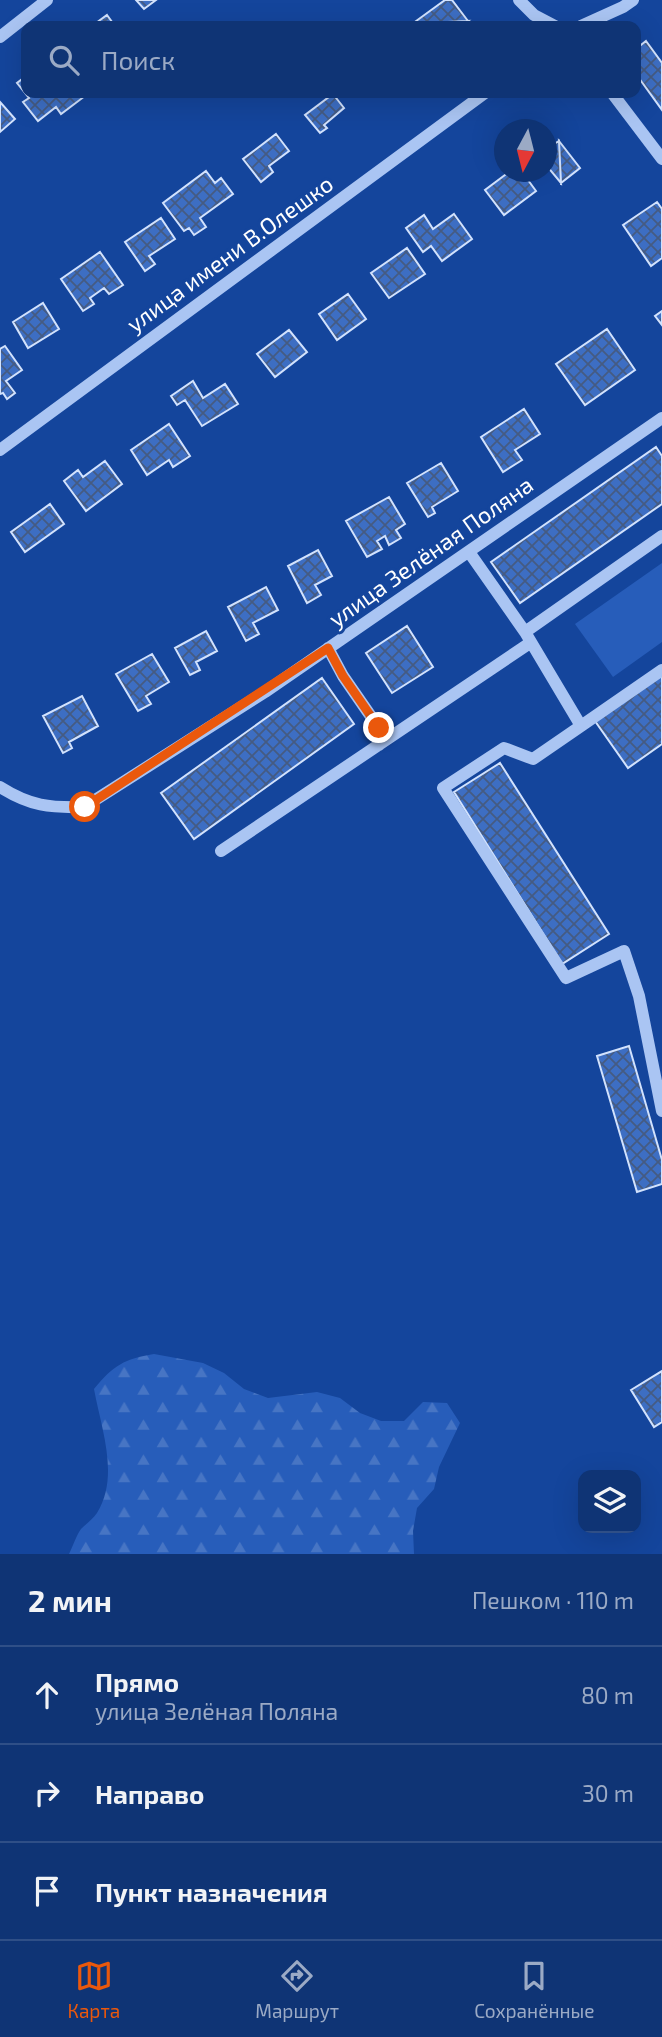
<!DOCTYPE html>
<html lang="ru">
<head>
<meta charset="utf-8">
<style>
  body { margin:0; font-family:"Exo 2",sans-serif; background:#1d3f7d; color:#f1f3f6 }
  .controls { position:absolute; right:21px; bottom:21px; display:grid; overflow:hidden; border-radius:14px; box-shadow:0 7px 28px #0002 }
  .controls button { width:63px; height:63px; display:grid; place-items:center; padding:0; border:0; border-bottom:2px solid #2f4f87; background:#0f3475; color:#f1f3f6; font:35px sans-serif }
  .compass { position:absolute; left:494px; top:119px; width:63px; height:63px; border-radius:50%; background:#0f3475; box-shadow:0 7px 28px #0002; rotate:187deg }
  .stop { position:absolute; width:21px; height:21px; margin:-16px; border:5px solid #ea580c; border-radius:50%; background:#fff }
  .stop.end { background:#ea580c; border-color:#fff; box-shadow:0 2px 7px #0008 }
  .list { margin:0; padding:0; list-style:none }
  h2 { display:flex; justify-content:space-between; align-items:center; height:91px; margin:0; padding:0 28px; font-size:30px }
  h2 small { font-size:23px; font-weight:400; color:#9baac5 }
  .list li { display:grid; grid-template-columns:46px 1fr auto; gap:21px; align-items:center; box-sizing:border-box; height:98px; padding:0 28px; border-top:2px solid #2f4f87 }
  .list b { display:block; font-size:26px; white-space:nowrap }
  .list p { margin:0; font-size:23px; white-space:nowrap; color:#9baac5 }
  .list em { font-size:23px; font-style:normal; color:#9baac5 }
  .icon { flex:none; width:38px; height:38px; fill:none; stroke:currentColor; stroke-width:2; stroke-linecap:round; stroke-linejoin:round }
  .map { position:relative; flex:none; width:662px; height:1554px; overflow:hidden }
  .search { position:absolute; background:#0f3475; box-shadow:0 7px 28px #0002; left:21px; right:21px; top:21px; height:77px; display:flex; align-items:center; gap:18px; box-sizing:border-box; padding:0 24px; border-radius:14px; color:#9baac5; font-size:26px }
  .sheet { height:385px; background:#0f3475 }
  nav { display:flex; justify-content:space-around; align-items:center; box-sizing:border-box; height:98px; border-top:2px solid #2f4f87; background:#0f3475; font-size:19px; color:#9baac5 }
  nav a { display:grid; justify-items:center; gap:4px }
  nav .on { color:#ea580c }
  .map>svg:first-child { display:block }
  .forest { fill:url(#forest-firs) }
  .park { fill:#275dba }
  .building { fill:url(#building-cross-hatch); stroke:#d2e2fd; stroke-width:2 }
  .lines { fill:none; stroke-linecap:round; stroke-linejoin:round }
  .minor { stroke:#aac5f3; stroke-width:12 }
  .route { stroke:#ea580c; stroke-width:9 }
  .labels { text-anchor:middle; stroke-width:6; stroke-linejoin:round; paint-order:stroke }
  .street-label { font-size:23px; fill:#fff; stroke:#14459c }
</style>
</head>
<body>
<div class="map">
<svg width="662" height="1554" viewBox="0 0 662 1554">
  <defs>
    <pattern id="forest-firs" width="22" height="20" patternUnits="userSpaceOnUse" patternTransform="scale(1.75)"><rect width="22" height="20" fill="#275dba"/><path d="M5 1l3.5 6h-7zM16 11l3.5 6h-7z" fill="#4775c4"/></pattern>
    <pattern id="building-cross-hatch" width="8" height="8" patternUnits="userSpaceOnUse" patternTransform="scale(1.75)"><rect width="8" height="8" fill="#3d6ec3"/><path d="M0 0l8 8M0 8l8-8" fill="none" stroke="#455b82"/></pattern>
  </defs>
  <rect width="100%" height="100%" fill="#14459c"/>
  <!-- forest -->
  <path class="forest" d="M154,1354L203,1363L224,1373L244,1389L268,1398L317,1392L340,1398L360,1413L381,1421H404L423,1402L447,1403L460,1423L439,1467L434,1489L417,1508L413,1531L414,1554H69C73,1546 76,1536 81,1529C86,1524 93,1519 97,1513C120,1476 101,1428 94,1389C114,1365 124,1359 154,1354Z"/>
  <!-- park -->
  <path class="park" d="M662,563V642L613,677L575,624Z"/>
  <!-- building -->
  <path class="building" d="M136,0H156L144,9Z
    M445,0H452L468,21L412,24Z
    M107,15L115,26H92Z
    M468,21L461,26H414L412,24Z
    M646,41L662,63V110L636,74V49Z
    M26,76V93H82L85,96L61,114L56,107L38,121L23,102L29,98L17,83Z
    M333,94L344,108L324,125L327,128L320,133L305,115Z
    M0,102L15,119L0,132Z
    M276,134L289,151L269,166L273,172L261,182L243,159Z
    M559,141L580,168L561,183Z
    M559,141L561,183L546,165V149Z
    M206,171L215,183L221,178L233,194L200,218L206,227L194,235L189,228L184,231L163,203Z
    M509,172H522L536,191L504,215L485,190Z
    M657,202L662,209V258L651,266L623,225Z
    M454,214L472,239L442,261L431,246L423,252L406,228L424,215L433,229Z
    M161,218L175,239L149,256L155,264L145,271L125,242Z
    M407,248L425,274L389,298L371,273Z
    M100,252L123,285L109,294L104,288L90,298L94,304L83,311L61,279Z
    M348,294L366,319L337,340L319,314Z
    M43,303L59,329L28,348L13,322Z
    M662,311V325L655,316Z
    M607,329L635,370L585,405L556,364Z
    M289,330L307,352L275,377L257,354Z
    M5,346L22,370L6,381L15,393L7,399L3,393L0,394V349Z
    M193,381L203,398L225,384L238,404L202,426L185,400L177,405L171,396Z
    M524,409L540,434L515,450L522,460L503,472L481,437Z
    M169,424L190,456L173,467L169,460L147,475L131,450Z
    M656,447L662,456V504L520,603L491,562Z
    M105,461L122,484L86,511L64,481L78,470L83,477Z
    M441,463L458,491L432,507L435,513L428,517L407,483Z
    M389,497L405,524L396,530L401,538L389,545L385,536L377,541L382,549L367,557L346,521Z
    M50,504L64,524L25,552L11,532Z
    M318,550L332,576L315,585L321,595L307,603L288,566Z
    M266,587L278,610L253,623L259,634L246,641L228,607Z
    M407,626L433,667L392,693L366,653Z
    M206,631L217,651L196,662L200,670L190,675L175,648Z
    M152,654L169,682L146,696L151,704L138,711L116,674Z
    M662,675V744L628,768L595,721Z
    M322,678L354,724L194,839L161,793Z
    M82,696L98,726L69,742L72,748L63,753L43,716Z
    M500,763L609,934L562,964L454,792Z
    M629,1046L662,1160V1184L637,1192L597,1056Z
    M662,1371V1422L654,1427L631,1390Z"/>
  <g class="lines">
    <!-- minor -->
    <path class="minor" d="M519,0L534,15L555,26
      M581,26L623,7L633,0
      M0,37L47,0
      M612,93L662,159
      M0,450L485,93
      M469,552L525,632L581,726L533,759L504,748L443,788L566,978L624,951L639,996L662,1111
      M525,632L662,536
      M328,648L343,676L379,728V745
      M581,726L662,670
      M0,787C30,806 50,808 84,807L265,692L662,418
      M221,851L530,643"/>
  </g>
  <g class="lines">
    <!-- route -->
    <path class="route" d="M85,807L328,648L343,676L379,728"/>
  </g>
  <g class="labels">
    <!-- street labels -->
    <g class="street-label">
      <text transform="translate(230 254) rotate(-36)" y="8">улица имени В.Олешко</text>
      <text transform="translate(431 552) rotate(-35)" y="8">улица Зелёная Поляна</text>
    </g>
  </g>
</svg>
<div class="controls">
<button><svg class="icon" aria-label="layers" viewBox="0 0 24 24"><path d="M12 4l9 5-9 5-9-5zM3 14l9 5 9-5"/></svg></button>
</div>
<svg class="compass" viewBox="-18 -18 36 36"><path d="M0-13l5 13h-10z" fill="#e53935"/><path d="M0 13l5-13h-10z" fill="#9baac5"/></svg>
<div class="stop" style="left:85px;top:807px"></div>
<div class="stop end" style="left:379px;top:728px"></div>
<div class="search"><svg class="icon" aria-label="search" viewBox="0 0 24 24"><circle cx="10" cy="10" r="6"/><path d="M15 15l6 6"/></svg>Поиск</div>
</div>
<section class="sheet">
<h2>2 мин<small>Пешком · 110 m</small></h2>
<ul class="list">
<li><svg class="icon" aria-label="ahead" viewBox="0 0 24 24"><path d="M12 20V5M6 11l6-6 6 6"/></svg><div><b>Прямо</b><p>улица Зелёная Поляна</p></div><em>80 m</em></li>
<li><svg class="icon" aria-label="right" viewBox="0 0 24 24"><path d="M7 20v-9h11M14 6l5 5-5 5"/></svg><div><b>Направо</b></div><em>30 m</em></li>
<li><svg class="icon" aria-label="arrive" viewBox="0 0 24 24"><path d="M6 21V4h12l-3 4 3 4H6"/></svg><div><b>Пункт назначения</b></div></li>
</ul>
</section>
<nav>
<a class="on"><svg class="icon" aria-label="map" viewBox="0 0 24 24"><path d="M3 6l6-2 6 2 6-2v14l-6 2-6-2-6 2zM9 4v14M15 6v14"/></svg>Карта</a>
<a><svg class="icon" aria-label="directions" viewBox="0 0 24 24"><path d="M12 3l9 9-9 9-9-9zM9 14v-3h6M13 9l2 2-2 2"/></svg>Маршрут</a>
<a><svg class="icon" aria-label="saved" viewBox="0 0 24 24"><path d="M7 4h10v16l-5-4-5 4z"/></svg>Сохранённые</a>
</nav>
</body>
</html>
